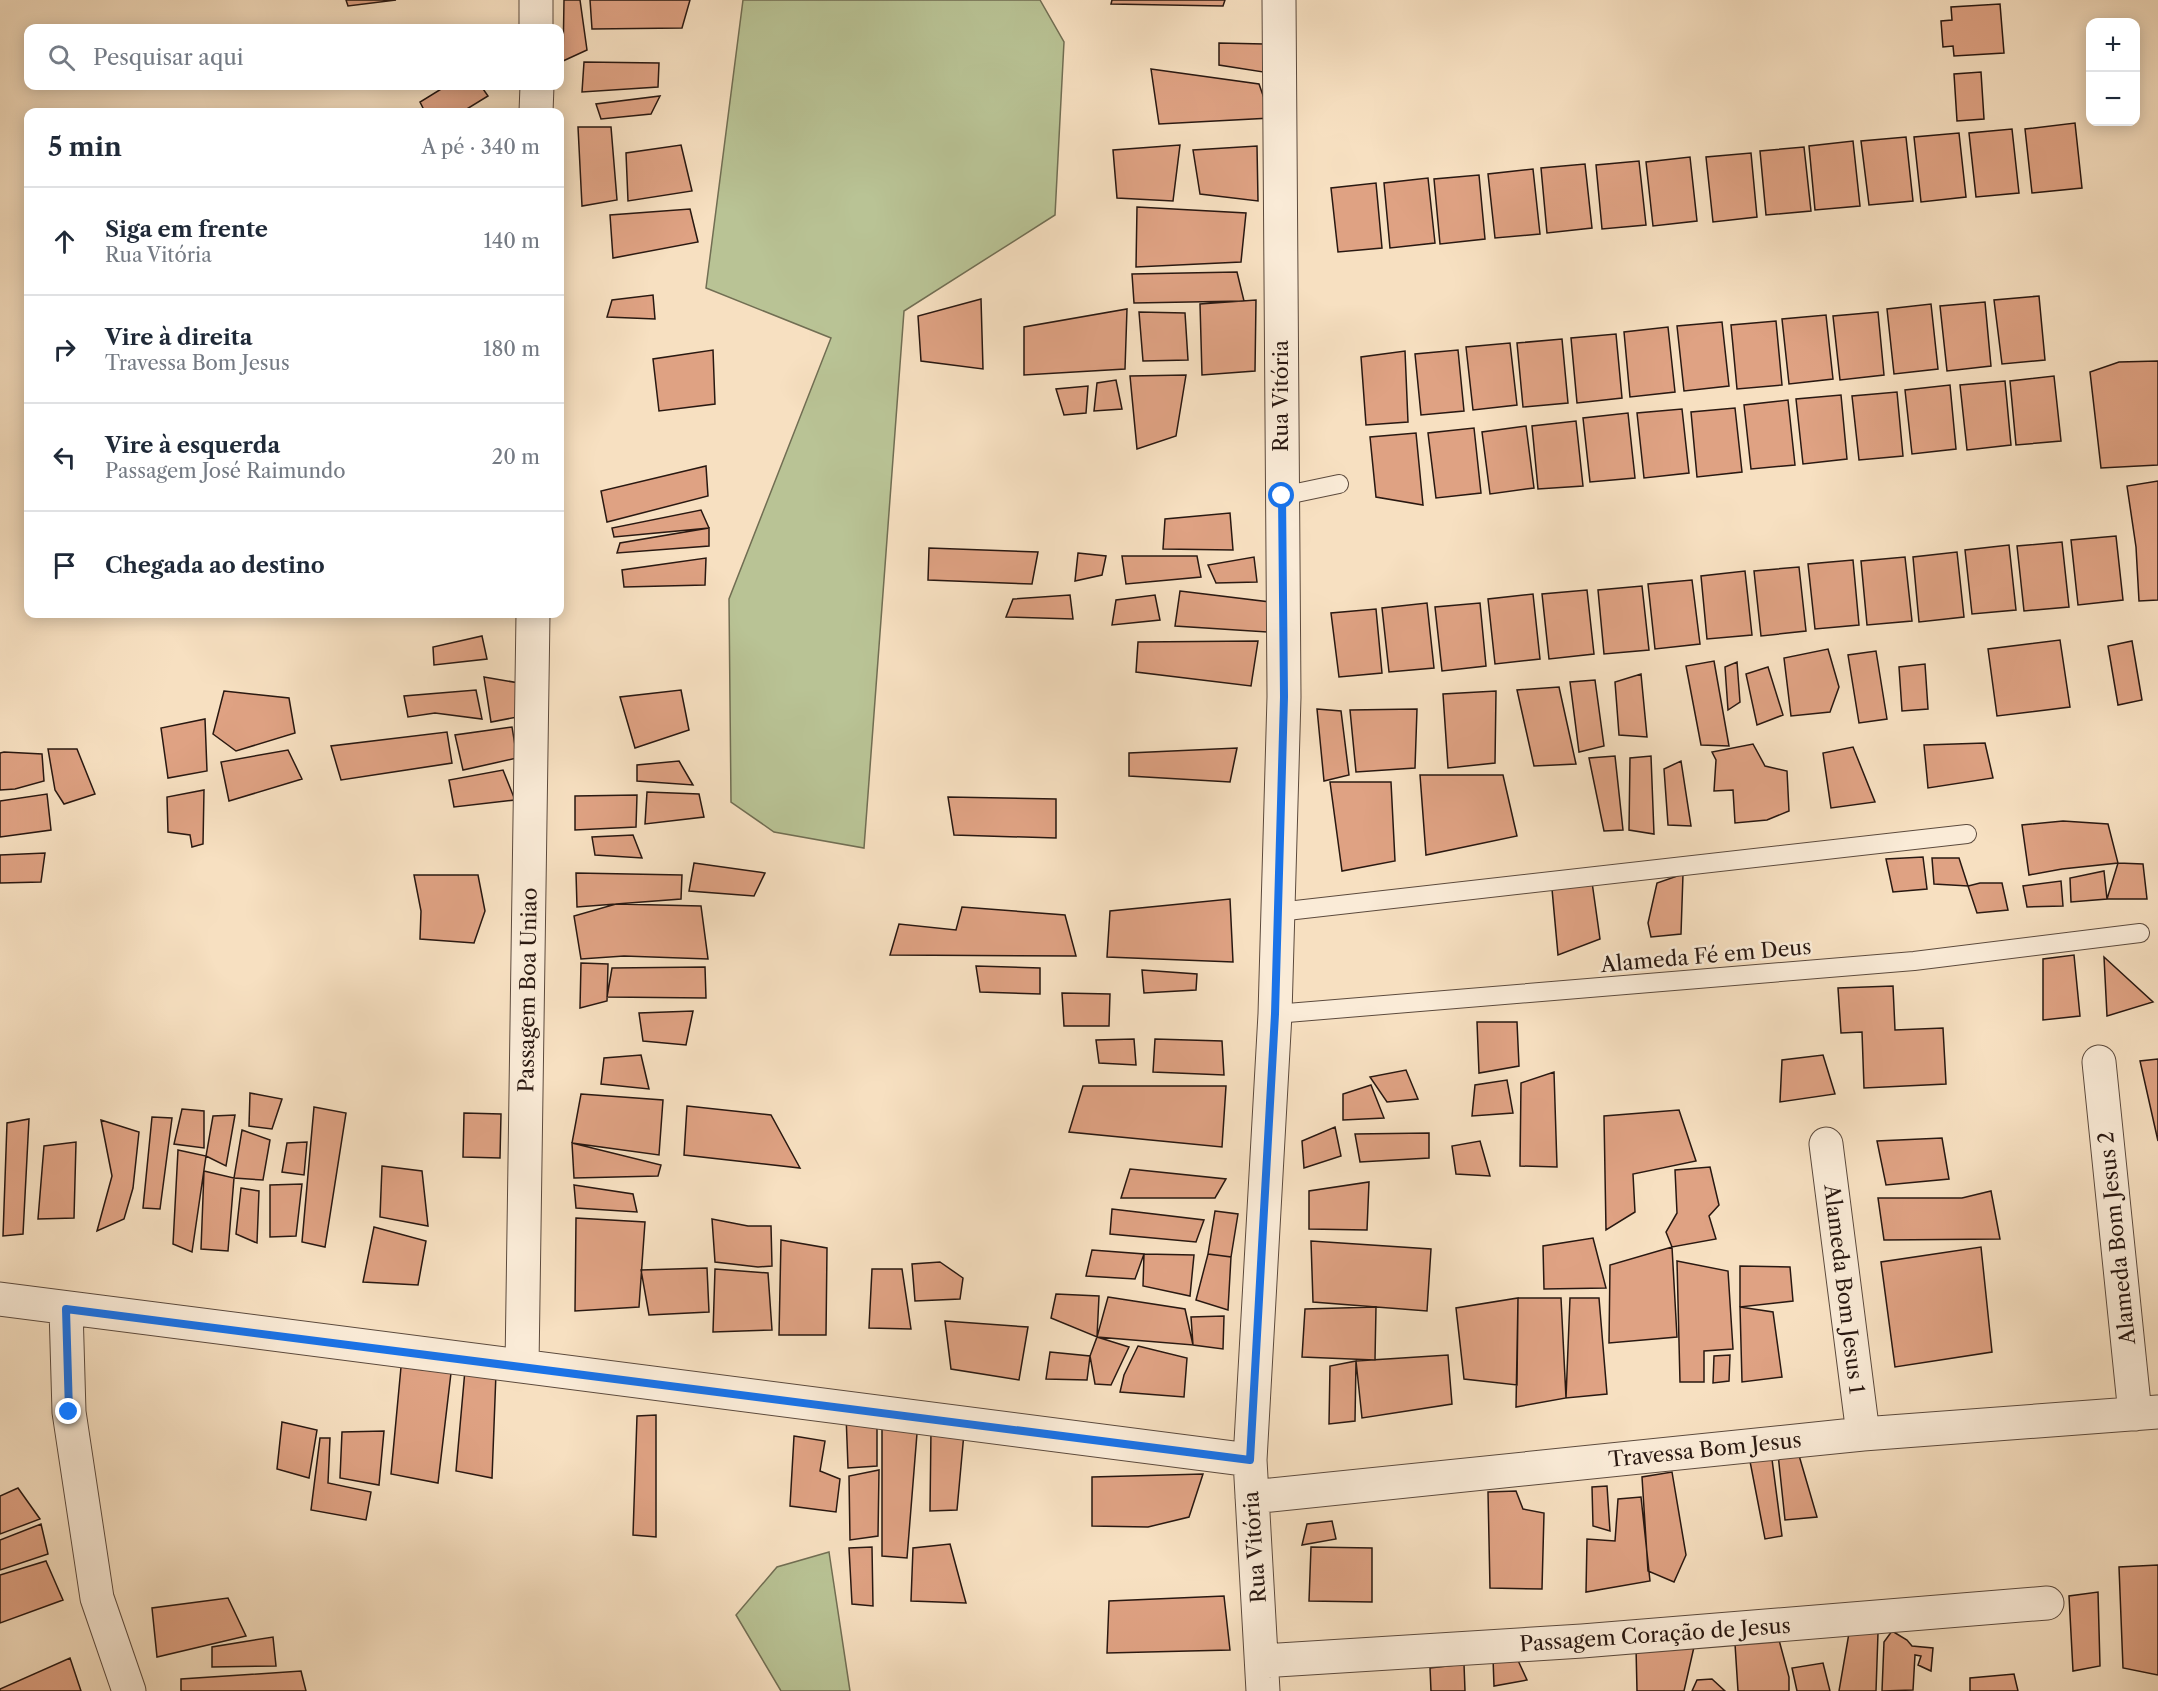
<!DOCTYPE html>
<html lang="pt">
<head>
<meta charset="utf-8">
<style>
  body { margin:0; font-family:"Libre Caslon Text",serif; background:#f6f6f7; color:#1f2937 }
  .controls { position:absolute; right:18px; top:18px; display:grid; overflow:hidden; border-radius:12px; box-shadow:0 3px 15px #0003 }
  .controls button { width:54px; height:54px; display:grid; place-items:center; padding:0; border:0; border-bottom:2px solid #e0e1e3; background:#fff; color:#1f2937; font:30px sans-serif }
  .stop { position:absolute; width:18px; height:18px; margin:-14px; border:4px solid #1a73e8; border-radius:50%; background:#fff }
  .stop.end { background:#1a73e8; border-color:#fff; box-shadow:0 2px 6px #0008 }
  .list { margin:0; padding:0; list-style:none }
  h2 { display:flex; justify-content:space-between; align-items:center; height:78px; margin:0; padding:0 24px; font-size:26px }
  h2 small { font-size:20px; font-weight:400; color:#747a83 }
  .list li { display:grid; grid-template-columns:39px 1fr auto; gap:18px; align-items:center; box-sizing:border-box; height:108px; padding:0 24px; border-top:2px solid #e0e1e3 }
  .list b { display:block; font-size:22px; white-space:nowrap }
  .list p { margin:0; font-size:20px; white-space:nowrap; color:#747a83 }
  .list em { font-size:20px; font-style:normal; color:#747a83 }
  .icon { flex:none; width:33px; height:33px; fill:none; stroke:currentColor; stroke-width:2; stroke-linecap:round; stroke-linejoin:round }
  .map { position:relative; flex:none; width:2158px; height:1691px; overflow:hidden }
  .search { position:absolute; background:#fff; box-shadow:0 3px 15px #0003; left:24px; top:24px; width:540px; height:66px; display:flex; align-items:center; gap:15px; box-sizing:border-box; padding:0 21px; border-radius:12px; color:#747a83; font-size:22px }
  .panel { position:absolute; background:#fff; box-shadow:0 3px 15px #0003; left:24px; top:108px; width:540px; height:510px; border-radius:12px }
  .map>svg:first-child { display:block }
  .green { fill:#b9c395; stroke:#716e53; stroke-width:1.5 }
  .building { fill:#dfa283; stroke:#291811; stroke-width:1.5 }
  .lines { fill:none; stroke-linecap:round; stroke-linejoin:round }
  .service-casing { stroke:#5c4a3d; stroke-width:20 }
  .minor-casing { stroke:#5c4a3d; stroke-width:35 }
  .service { stroke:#faebd7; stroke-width:18 }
  .minor { stroke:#faebd7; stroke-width:33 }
  .route { stroke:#1a73e8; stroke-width:8 }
  .labels { text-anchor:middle; stroke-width:5; stroke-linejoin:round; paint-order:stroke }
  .street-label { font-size:21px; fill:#291811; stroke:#faebd7 }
</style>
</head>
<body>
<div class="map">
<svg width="2158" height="1691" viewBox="0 0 2158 1691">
  <rect width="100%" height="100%" fill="#f7e0c1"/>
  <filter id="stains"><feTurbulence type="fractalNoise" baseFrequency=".00333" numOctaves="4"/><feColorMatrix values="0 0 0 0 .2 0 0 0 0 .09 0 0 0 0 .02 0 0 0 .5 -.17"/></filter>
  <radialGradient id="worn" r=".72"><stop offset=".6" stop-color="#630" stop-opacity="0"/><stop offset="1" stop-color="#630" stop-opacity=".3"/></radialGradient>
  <!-- green -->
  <path class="green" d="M743,0H1040L1064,42L1055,215L904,311L864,848L774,832L731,802L729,599L831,338L706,288Z
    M829,1552L850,1691H781L736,1615L777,1567Z"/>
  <!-- building -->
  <path class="building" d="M346,0H396L348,6Z
    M564,0H580L587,50L563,61Z
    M590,0H690L682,28L592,29Z
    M1112,0H1225L1223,6L1111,4Z
    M2000,4L2004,53L1954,56L1953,46L1943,47L1941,21L1952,20L1951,7Z
    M1219,43L1264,44L1263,72L1219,65Z
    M584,62L659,63L658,87L582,92Z
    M1151,69L1259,84L1271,118L1159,124Z
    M1981,72L1984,119L1957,121L1954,74Z
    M446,86H481L488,96L462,112H425L420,102Z
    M660,96L651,114L601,119L596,104Z
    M2075,123L2082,188L2032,193L2025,129Z
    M578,127H611L617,200L582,206Z
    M2012,129L2019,193L1976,197L1969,133Z
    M1959,133L1966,197L1921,202L1914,137Z
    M1906,137L1913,201L1869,205L1861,141Z
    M1853,141L1860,206L1815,210L1809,146Z
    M681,145L692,191L628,201L626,153Z
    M1180,145L1173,201L1117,198L1113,150Z
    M1257,146L1258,201L1200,194L1193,150Z
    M1804,147L1811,211L1766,215L1760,151Z
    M1751,153L1757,217L1713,222L1706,157Z
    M1690,157L1697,221L1653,226L1646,162Z
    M1639,161L1646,225L1602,229L1596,165Z
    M1585,164L1592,228L1547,233L1541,168Z
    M1533,169L1540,234L1495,238L1488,174Z
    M1479,175L1485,239L1440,244L1434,179Z
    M1428,178L1435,243L1390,248L1384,183Z
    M1376,183L1382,248L1338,252L1331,188Z
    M1137,207L1246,213L1241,262L1136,267Z
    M690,209L698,242L613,258L610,215Z
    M1237,272L1244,301L1134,303L1132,274Z
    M653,295L655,319L607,317L612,300Z
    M2039,296L2045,360L2002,364L1994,300Z
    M981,299L983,369L921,361L918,316Z
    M1256,300L1255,371L1202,375L1200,304Z
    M1985,302L1991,366L1947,371L1940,306Z
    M1931,304L1938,369L1894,374L1887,309Z
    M1127,309L1125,369L1024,375V327Z
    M1139,312L1185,313L1188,360L1143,361Z
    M1878,312L1884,375L1840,380L1833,316Z
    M1826,315L1833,379L1789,384L1782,319Z
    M1776,321L1782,385L1737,389L1731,325Z
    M1722,322L1729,386L1684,391L1677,326Z
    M1668,327L1675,392L1630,397L1624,332Z
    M1616,334L1622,398L1577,403L1571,338Z
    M1562,339L1568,403L1523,407L1517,343Z
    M1510,343L1517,405L1473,410L1466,347Z
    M713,350L715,404L659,411L653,359Z
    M1458,350L1464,411L1421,415L1415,354Z
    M1405,351L1408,422L1366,425L1361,357Z
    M2158,361V465L2101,468L2090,372L2119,362Z
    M1186,375L1176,436L1137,449L1130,376Z
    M2054,376L2061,441L2016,445L2010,381Z
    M1116,380L1122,409L1094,411L1097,383Z
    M2005,381L2011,445L1967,450L1960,385Z
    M1950,385L1956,449L1912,454L1905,390Z
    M1088,386L1086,413L1064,415L1056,389Z
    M1897,392L1903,456L1859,460L1852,396Z
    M1841,395L1847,459L1803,464L1796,399Z
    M1788,400L1795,465L1751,469L1744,405Z
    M1735,408L1742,472L1697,477L1691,412Z
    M1682,409L1689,473L1644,478L1637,413Z
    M1628,413L1635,478L1590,482L1583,418Z
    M1576,421L1583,486L1538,489L1532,426Z
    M1526,426L1534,488L1490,494L1482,432Z
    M1474,428L1481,493L1436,498L1428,433Z
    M1416,433L1423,505L1376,497L1370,437Z
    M706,466L708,496L607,522L601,491Z
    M2158,481V600L2139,601L2136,547L2127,486Z
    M701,510L709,528L614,537L612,528Z
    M1230,513L1233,550L1163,549L1165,519Z
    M709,528V546L617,553L620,543Z
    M2116,536L2123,600L2078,605L2071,540Z
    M2062,542L2069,607L2024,611L2017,546Z
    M2009,545L2016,610L1972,614L1965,550Z
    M929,548L1038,552L1032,584L928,580Z
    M1957,552L1964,617L1919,622L1913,557Z
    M1078,553L1106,556L1102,575L1075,581Z
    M1122,556H1197L1201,577L1126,584Z
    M1254,557L1257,582L1216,583L1208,565Z
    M1905,557L1912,621L1867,625L1861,561Z
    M706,558L705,585L624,587L622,570Z
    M1853,560L1859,625L1815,629L1808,564Z
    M1799,567L1806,631L1761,636L1754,571Z
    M1745,571L1752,635L1707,639L1701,576Z
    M1692,580L1700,644L1655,649L1648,584Z
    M1642,586L1649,650L1604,654L1598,590Z
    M1587,590L1594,654L1549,659L1542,594Z
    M1180,591L1270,602L1267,632L1175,626Z
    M1533,594L1540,659L1495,664L1488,599Z
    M1070,595L1073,619L1006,617L1013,599Z
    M1155,595L1160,620L1112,625L1116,600Z
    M1427,603L1434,668L1389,672L1382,608Z
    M1480,603L1486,666L1442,671L1435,607Z
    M1376,609L1382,673L1339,677L1331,613Z
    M482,636L487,659L434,665L433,647Z
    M2060,640L2070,707L1997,716L1988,649Z
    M1258,641L1251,686L1136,672L1138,642Z
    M2132,641L2142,700L2118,705L2108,646Z
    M1828,649L1839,687L1830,712L1791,716L1784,658Z
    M1876,651L1887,719L1859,723L1848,655Z
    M1714,661L1729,746L1701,745L1686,666Z
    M1737,662L1740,702L1728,710L1725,667Z
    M1925,664L1928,709L1902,711L1899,667Z
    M1768,667L1783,715L1757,725L1746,674Z
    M1641,674L1647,737L1619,735L1615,682Z
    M484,677L519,683L533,714L491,722Z
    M1595,680L1604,746L1579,752L1570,682Z
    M1559,687L1576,764L1534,766L1517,690Z
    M476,690L482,719L435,713L408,717L404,696Z
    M681,690L689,730L635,748L620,697Z
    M224,691L289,698L295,733L236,751L213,734Z
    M1496,691L1495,763L1448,768L1443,694Z
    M1317,709L1341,711L1349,775L1324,781Z
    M1417,709L1415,768L1356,772L1350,710Z
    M205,719L207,771L168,778L161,728Z
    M512,727L517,758L463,770L455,735Z
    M447,732L452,763L341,780L331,746Z
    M1985,743L1993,778L1928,788L1924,745Z
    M1753,744L1765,766L1787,771L1789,811L1767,820L1735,823L1733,790L1714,791L1716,760L1712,752Z
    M1853,747L1875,802L1831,808L1823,753Z
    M1237,748L1230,782L1129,776V753Z
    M48,749H77L95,794L64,804L55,790Z
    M288,750L302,779L229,801L221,762Z
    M4,752L42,754L44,781L15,789L0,790V753Z
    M1615,756L1623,830L1604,831L1589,758Z
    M1651,756L1654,834L1629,830L1630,758Z
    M679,761L693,785L637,781V765Z
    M1681,761L1691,826L1668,825L1664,769Z
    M503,770L515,800L454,807L449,780Z
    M1420,775H1503L1517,836L1426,855Z
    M1330,782H1391L1395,861L1342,871Z
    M204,790L203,844L192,847L190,835L168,832L167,797Z
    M647,792L699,794L704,817L645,824Z
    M47,794L51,830L0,837V801Z
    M637,795L636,827L575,830V796Z
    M948,797L1056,799V838L954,835Z
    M2063,821L2108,824L2118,863L2062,869L2029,875L2022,825Z
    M633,835L642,858L595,855L592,837Z
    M45,853L41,882L0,883V855Z
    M1923,857L1927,889L1893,892L1886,859Z
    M1932,858H1959L1968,886L1934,884Z
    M694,863L765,873L754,896L689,891Z
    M2118,863L2143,864L2147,899H2107Z
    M2104,871L2107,899L2071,902L2070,878Z
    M576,873L682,875L681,899L577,907Z
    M1683,874L1681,934L1651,937L1648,923L1657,883Z
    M414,875H478L485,911L474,943L420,939L421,911Z
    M2061,881L2063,906L2027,907L2023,886Z
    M1592,882L1600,939L1558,955L1552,889Z
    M1980,883H2002L2008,910L1977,913L1968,886Z
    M1230,899L1233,962L1107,957L1110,911Z
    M616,904L701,906L708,959L624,956L581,959L574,916Z
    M962,907L1065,915L1076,956L890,955L899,924L956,930Z
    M2074,955L2080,1016L2043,1020V959Z
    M2104,957L2153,1002L2107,1016Z
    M581,963L608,964L607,1001L580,1008Z
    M976,966L1040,968V994L980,992Z
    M705,967L706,998L607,997L612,968Z
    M1142,970L1197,974L1196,990L1144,993Z
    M1893,986L1895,1030L1943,1028L1946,1084L1864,1088L1862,1032L1841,1033L1838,988Z
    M1062,993L1110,994L1109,1026H1064Z
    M693,1011L686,1045L643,1041L639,1013Z
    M1477,1022H1517L1519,1066L1479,1073Z
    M1134,1039L1136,1065L1099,1063L1096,1040Z
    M1155,1039L1222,1041L1224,1075L1153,1072Z
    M641,1055L649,1089L601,1084L604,1058Z
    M1823,1055L1835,1094L1780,1102L1782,1060Z
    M2158,1059V1141L2140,1061Z
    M1406,1070L1418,1099L1387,1102L1370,1077Z
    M1554,1072L1557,1167L1520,1166L1521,1083Z
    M1507,1080L1513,1113L1472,1116L1475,1085Z
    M1371,1085L1384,1118L1343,1120V1094Z
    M1083,1086H1226L1222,1147L1069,1132Z
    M250,1093L282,1099L272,1129L249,1126Z
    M581,1094L663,1100L659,1155L572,1143Z
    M687,1106L771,1115L800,1168L684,1155Z
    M314,1107L346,1113L325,1247L302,1242Z
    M182,1109L204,1111V1148L174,1144Z
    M1679,1110L1696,1161L1633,1174L1635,1212L1606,1230L1604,1116Z
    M464,1113L501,1114L500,1158L463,1157Z
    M235,1115L226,1166L206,1156L213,1116Z
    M152,1117L172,1118L160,1209L143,1208Z
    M29,1119L23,1234L3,1236L7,1123Z
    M101,1120L139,1132L133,1188L124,1219L97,1231L112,1176Z
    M1335,1127L1341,1156L1304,1168L1302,1141Z
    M242,1130L270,1140L263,1180L234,1178Z
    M1429,1133V1158L1360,1162L1355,1134Z
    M1942,1138L1949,1179L1886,1185L1877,1141Z
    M1480,1141L1490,1176L1456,1174L1452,1146Z
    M76,1142L74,1218L38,1219L44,1146Z
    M307,1142L304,1175L282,1172L287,1143Z
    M572,1143L661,1165L658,1176L574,1178Z
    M178,1150L206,1156L192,1252L173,1244Z
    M382,1166L422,1171L428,1226L380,1217Z
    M1710,1167L1719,1205L1709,1216L1716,1239L1672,1247L1666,1232L1677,1213L1675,1170Z
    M1130,1169L1226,1179L1215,1198H1121Z
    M204,1171L234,1178L228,1251L201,1249Z
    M1369,1182L1367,1230L1309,1229V1191Z
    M302,1184L296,1236L270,1237V1185Z
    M574,1185L633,1194L637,1212L576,1208Z
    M241,1188L259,1191L257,1243L236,1234Z
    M1991,1191L2000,1239L1884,1240L1878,1198H1962Z
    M1112,1209L1204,1220L1196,1242L1110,1234Z
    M1215,1211L1238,1214L1231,1257L1208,1254Z
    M576,1218L645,1222L639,1307L575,1311Z
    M712,1219L748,1226H771L772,1266L758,1267L715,1262Z
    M374,1227L426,1241L418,1285L363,1282Z
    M1593,1238L1606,1288L1544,1289L1543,1246Z
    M781,1240L827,1248L826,1335H779Z
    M1311,1241L1431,1249L1427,1311L1313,1302Z
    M1672,1247L1677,1337L1609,1343L1610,1265Z
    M1981,1247L1992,1352L1895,1367L1881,1262Z
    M1092,1250L1144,1254L1135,1279L1086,1276Z
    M1144,1254L1194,1255L1190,1296L1143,1286Z
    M1208,1254L1231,1257L1228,1310L1196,1300Z
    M1677,1261L1728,1271L1733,1349L1704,1351V1382H1680Z
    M940,1262L963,1278L960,1299L915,1301L912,1264Z
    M1740,1266L1790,1267L1793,1301L1740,1307Z
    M707,1268L709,1312L649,1315L641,1270Z
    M715,1269L768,1273L772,1330L713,1332Z
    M872,1269H902L911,1329L869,1328Z
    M1056,1294L1099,1296L1097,1337L1051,1318Z
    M1108,1297L1185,1309L1193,1345L1097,1337Z
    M1518,1298H1561L1566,1398L1516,1407Z
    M1518,1298L1517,1385L1464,1379L1456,1308Z
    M1570,1298H1599L1607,1394L1566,1398Z
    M1376,1307L1375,1360L1302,1357L1305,1309Z
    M1740,1307L1773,1312L1782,1377L1742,1382Z
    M1224,1316L1223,1349L1193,1345L1191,1317Z
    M945,1321L1028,1327L1019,1380L951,1369Z
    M1097,1337L1129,1347L1111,1385L1095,1384L1090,1356Z
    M1138,1346L1187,1358L1184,1397L1120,1392L1124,1375Z
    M1050,1352L1090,1356L1087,1380L1046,1379Z
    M1448,1355L1452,1404L1362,1418L1356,1361Z
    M1730,1355L1729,1381L1713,1383L1714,1356Z
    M1356,1361L1355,1421L1329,1424L1330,1366Z
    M401,1367L451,1373L438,1483L391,1474Z
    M465,1370L496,1373L492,1478L456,1471Z
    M846,1414L877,1418V1466L848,1468Z
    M656,1415V1537L633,1535L637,1416Z
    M882,1421H918L907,1558L882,1556Z
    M282,1422L317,1430L309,1478L277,1469Z
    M931,1429L964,1433L957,1510L930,1511Z
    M384,1431L379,1485L340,1478L342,1432Z
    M794,1436L825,1441L820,1471L840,1479L836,1512L790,1506Z
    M320,1438H330L328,1483L371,1492L366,1520L311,1510Z
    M1770,1444L1782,1536L1765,1539L1748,1451Z
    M1798,1452L1817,1517L1785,1520L1778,1454Z
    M879,1470L878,1536L850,1540L849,1476Z
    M1672,1472L1686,1555L1674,1582L1648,1571L1642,1477Z
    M1203,1474L1189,1517L1148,1527L1092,1526V1477Z
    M1607,1486L1610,1531L1593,1526L1592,1487Z
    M18,1488L40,1519L0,1534V1496Z
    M1516,1491L1523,1509L1544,1513L1542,1589L1490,1588L1488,1492Z
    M1641,1497L1650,1581L1586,1592L1587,1539L1615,1541L1618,1499Z
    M1332,1521L1336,1539L1302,1545L1307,1524Z
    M41,1524L48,1554L0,1570V1540Z
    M950,1544L966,1603L911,1601L913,1548Z
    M872,1547L873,1606L852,1604L849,1548Z
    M1311,1547L1372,1548V1602L1309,1601Z
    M46,1561L63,1600L0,1623V1575Z
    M2158,1565V1675L2123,1668L2119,1567Z
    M2098,1592L2100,1666L2073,1671L2069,1596Z
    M1224,1596L1230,1650L1107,1653L1109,1601Z
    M228,1598L246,1636L157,1657L152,1608Z
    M1892,1631L1907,1640L1912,1646L1933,1648L1931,1671L1918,1665L1921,1656L1915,1655L1913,1690L1882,1691L1884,1642Z
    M1849,1633H1878L1876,1691H1839Z
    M273,1637L276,1666L212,1667V1647Z
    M1779,1640L1789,1677V1691H1738L1735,1644Z
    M1636,1647H1694L1684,1691H1637Z
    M1515,1654L1527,1680L1494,1686L1493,1658Z
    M70,1658L81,1691H0V1689Z
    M1823,1663L1830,1691H1797L1792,1668Z
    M1464,1664L1465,1691H1431L1430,1668Z
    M301,1671L306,1691H181V1679Z
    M2014,1674L2018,1691H1970V1678Z
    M1712,1679L1725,1691H1692L1697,1680Z"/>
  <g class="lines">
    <!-- service casing -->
    <g class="service-casing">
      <path id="service" d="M1282,496L1339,484
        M1278,912L1967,834
        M1275,1014L1914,961L2140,933"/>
    </g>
    <!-- minor casing -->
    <g class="minor-casing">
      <path id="minor" d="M536,0V28
        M536,112L537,86
        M2099,1062L2135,1414
        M1826,1144L1863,1434
        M0,1299L1250,1460
        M66,1309L69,1412L97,1598L129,1691
        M522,1366L533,614
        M1252,1497L1863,1434L2158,1412
        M1263,1661L1582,1641L2047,1603
        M1263,1691L1250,1460L1275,1014L1284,697L1279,0"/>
    </g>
    <!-- service -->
    <use href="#service" class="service"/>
    <!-- minor -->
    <use href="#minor" class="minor"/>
  </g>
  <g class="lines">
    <!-- route -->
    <path class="route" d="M69,1412L66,1309L1250,1460L1275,1014L1284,697L1282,496"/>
  </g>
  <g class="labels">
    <!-- street labels -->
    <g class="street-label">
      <text transform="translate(1281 396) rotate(-90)" y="7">Rua Vitória</text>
      <text transform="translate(1706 956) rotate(-5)" y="7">Alameda Fé em Deus</text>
      <text transform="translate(528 990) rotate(-89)" y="7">Passagem Boa Uniao</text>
      <text transform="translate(2117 1238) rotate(-96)" y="7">Alameda Bom Jesus 2</text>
      <text transform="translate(1844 1289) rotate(83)" y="7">Alameda Bom Jesus 1</text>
      <text transform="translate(1705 1450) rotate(-6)" y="7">Travessa Bom Jesus</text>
      <text transform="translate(1255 1547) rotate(-94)" y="7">Rua Vitória</text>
      <text transform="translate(1655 1635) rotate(-4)" y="7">Passagem Coração de Jesus</text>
    </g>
  </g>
  <rect width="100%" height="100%" filter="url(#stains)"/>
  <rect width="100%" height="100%" fill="url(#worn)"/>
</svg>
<div class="controls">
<button>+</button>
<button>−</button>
</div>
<div class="stop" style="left:1282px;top:496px"></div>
<div class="stop end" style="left:69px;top:1412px"></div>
<div class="search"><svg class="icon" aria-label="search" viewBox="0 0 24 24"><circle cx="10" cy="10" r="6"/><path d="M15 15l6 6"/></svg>Pesquisar aqui</div>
<section class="panel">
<h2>5 min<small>A pé · 340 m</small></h2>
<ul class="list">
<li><svg class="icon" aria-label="ahead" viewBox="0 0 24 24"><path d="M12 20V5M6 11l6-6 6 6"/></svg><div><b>Siga em frente</b><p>Rua Vitória</p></div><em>140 m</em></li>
<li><svg class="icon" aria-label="right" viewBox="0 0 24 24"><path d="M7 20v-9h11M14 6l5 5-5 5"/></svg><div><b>Vire à direita</b><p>Travessa Bom Jesus</p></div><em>180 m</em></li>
<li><svg class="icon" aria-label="left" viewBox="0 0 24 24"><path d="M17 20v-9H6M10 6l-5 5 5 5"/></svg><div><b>Vire à esquerda</b><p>Passagem José Raimundo</p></div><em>20 m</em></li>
<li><svg class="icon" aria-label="arrive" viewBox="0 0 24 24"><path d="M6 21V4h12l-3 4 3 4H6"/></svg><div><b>Chegada ao destino</b></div></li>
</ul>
</section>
</div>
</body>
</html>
